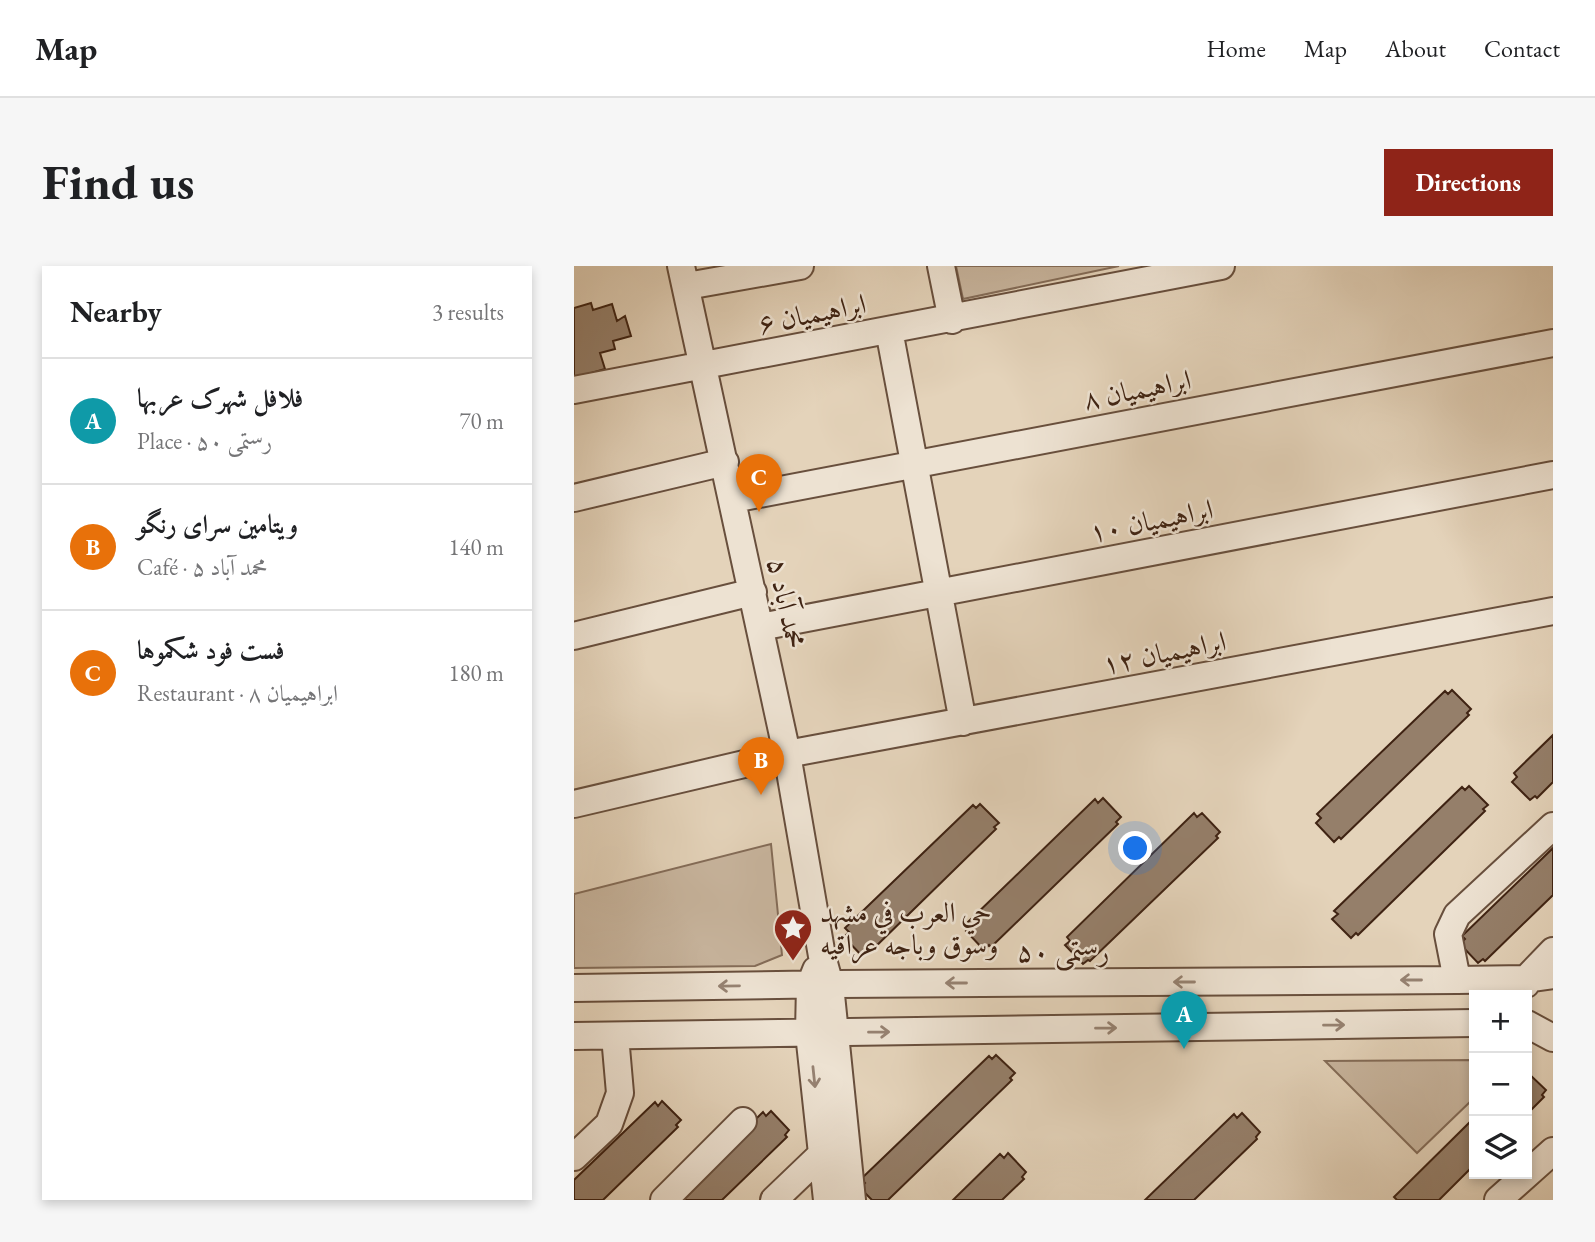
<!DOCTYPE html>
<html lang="en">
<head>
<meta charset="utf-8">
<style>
  body { margin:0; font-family:"EB Garamond",Amiri,serif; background:#f6f6f6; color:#202124 }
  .controls { position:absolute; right:21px; bottom:21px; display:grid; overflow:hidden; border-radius:0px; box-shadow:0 4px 10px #0003 }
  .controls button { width:63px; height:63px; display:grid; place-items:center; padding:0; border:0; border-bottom:2px solid #e0e0e0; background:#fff; color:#202124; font:35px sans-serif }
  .you { position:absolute; left:562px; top:583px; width:24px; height:24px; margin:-18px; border:5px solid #fff; border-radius:50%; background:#1a73e8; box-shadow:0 0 0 10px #1a73e833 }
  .badge { display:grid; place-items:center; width:46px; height:46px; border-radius:50%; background:#8f2418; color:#fff; font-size:23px; font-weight:700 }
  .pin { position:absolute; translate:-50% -58px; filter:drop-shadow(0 2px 4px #0008) }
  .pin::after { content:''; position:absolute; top:37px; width:24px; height:21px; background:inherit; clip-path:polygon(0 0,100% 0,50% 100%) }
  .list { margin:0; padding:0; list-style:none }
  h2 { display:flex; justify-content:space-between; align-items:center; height:91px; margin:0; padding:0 28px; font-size:30px }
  h2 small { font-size:23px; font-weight:400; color:#757577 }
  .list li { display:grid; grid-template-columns:46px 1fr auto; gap:21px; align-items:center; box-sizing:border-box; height:126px; padding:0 28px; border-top:2px solid #e0e0e0 }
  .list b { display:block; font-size:26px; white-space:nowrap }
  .list p { margin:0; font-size:23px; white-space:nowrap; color:#757577 }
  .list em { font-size:23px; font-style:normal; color:#757577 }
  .icon { flex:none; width:38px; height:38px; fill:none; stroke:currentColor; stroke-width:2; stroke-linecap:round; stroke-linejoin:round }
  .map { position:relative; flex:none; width:979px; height:934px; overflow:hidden; border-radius:0px }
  header { display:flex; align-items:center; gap:42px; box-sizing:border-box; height:98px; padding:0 35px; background:#fff; border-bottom:2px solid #e0e0e0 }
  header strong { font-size:33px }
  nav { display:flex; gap:38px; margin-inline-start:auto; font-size:24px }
  .intro { display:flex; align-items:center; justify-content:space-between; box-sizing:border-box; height:168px; padding:0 42px }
  h1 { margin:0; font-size:49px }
  .button { padding:18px 32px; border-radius:0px; background:#8f2418; color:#fff; font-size:24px; font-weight:700 }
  main { display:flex; gap:42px; padding:0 42px }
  aside { flex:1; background:#fff; border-radius:0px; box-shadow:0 4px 10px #0003 }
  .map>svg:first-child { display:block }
  .green { fill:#c8b59e; stroke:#846c58; stroke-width:2 }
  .building { fill:#957f6a; stroke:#3f2313; stroke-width:2 }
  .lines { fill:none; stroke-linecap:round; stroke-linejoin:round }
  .minor-casing { stroke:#684f3d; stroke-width:30 }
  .minor { stroke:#ede2d2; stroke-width:26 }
  .oneway { stroke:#968272 }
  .labels { text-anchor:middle; stroke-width:5; stroke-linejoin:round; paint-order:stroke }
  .street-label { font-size:28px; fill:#3f2313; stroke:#ede2d2 }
  .poi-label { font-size:28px; fill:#3f2313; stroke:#ede2d2; text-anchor:start }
</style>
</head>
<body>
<header>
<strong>Map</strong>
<nav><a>Home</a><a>Map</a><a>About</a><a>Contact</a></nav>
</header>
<div class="intro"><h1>Find us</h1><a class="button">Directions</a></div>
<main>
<aside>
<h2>Nearby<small>3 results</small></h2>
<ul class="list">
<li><span class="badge" style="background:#0f9aa8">A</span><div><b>فلافل شهرک عربها</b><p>Place · رستمی ۵۰</p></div><em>70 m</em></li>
<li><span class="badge" style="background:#e8710a">B</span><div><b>ویتامین سرای رنگو</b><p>Café · محمد آباد ۵</p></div><em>140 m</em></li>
<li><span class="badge" style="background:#e8710a">C</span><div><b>فست فود شکموها</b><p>Restaurant · ابراهیمیان ۸</p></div><em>180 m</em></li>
</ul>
</aside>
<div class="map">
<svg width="979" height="934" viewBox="0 0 979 934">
  <rect width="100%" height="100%" fill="#e4d3ba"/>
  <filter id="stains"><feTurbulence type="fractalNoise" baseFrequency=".00286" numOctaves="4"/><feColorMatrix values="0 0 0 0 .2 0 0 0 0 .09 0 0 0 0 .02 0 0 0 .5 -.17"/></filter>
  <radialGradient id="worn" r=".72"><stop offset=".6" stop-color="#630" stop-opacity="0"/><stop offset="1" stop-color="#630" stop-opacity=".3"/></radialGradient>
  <!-- green -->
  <path class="green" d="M382,0H545L389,33Z
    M197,578L208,689L181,700L0,702V628Z
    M900,794V832L843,887L751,795Z"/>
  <!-- building -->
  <path class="building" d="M17,37L19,44L38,38L43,55L51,50L57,70L39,75L41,83L26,87L31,103L0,112V42Z
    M878,424L897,443L893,447L895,449L767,573L765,571L760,576L742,557L747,552L743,548L871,425L874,428Z
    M979,469V516L963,532L961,530L956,534L938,516L943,511L940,507Z
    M895,520L914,539L909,543L911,545L784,669L782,667L777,672L758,653L764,648L760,645L888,521L891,524Z
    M529,532L547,551L542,556L544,558L417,681L415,679L410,684L392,665L397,660L393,657L521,533L524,537Z
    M406,538L425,557L420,561L422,563L295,687L293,685L288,690L270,671L275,666L271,662L399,539L402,542Z
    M620,547L623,551L628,547L646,566L642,570L644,572L516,695L514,694L509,698L491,679L496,675L493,671Z
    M979,582V629L911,695L909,693L904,697L886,678L891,673L888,670Z
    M422,789L441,807L436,812L438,814L314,934H298L286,922L291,917L287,913L415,790L418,793Z
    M953,806L972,824L968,829L970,831L953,848Z
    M88,835L107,854L102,859L104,861L29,934H0V914L81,836L84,840Z
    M197,845L215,864L211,869L213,871L148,934H99L189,846L192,850Z
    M668,847L686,866L682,871L683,873L620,934H571L660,848L663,852Z
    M900,852V899L865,934H823L820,931Z
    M434,887L452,906L448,911L450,913L428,934H379L426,888L430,892Z"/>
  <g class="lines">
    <!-- minor casing -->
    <g class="minor-casing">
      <path id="minor" d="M107,0L213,488L248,690L256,719L278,934
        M367,0L378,54
        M113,20L226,0
        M315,64L389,456
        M0,124C216,83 432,43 647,0
        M0,232L151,196
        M159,233L979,77
        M186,361L979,209
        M0,370L179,326
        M0,538L213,488L979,345
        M242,704L236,719L235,767L253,934
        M883,714L874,668L883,649L979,560
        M952,718V713L979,685
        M0,722L265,718L883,714L952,713L979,709
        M953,758L979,772
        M0,770L900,757
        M0,891L35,858L46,827L41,770
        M90,934L169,855
        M200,934L248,888
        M924,934L979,885"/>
    </g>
    <!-- minor -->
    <use href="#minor" class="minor"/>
  </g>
  <!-- one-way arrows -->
  <defs><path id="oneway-shaft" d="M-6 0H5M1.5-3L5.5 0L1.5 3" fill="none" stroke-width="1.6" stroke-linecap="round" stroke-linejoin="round" transform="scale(1.75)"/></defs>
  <g class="oneway">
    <use href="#oneway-shaft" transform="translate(837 714) rotate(180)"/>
    <use href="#oneway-shaft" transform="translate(610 716) rotate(180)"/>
    <use href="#oneway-shaft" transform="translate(382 717) rotate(180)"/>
    <use href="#oneway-shaft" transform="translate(155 720) rotate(179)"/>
    <use href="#oneway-shaft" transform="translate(760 759) rotate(-1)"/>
    <use href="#oneway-shaft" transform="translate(532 762) rotate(-1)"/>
    <use href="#oneway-shaft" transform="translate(305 766) rotate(-1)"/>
    <use href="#oneway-shaft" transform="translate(240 811) rotate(84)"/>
  </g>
  <!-- icons -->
  <defs>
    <g id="sight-pin" transform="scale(2.0125)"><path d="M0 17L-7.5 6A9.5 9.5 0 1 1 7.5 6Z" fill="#8f2418" stroke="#ede2d2"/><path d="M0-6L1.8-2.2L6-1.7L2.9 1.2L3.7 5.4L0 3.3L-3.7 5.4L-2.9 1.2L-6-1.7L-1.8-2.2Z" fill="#fff"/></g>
  </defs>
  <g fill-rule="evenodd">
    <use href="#sight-pin" x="219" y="662"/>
  </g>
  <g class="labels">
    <!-- street labels -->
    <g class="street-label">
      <text transform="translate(238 47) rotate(-11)" y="10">ابراهیمیان ۶</text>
      <text transform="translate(563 123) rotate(-11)" y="10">ابراهیمیان ۸</text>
      <text transform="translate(577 254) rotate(-11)" y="10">ابراهیمیان ۱۰</text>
      <text transform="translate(213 337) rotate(78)" y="10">محمد آباد ۵</text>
      <text transform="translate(590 386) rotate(-11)" y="10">ابراهیمیان ۱۲</text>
      <text x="489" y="695">رستمی ۵۰</text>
    </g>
    <!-- poi labels -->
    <g class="poi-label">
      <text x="246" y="656">حي العرب في مشهد<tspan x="246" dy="32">وسوق وباجه عراقيه</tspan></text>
    </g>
  </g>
  <rect width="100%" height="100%" filter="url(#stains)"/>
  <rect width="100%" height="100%" fill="url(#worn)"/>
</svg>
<div class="controls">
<button>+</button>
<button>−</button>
<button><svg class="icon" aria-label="layers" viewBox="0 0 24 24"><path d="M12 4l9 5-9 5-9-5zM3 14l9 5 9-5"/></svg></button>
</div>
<div class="you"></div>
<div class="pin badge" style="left:610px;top:783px;background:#0f9aa8">A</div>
<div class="pin badge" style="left:187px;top:529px;background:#e8710a">B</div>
<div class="pin badge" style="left:185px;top:246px;background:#e8710a">C</div>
</div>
</main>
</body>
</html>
